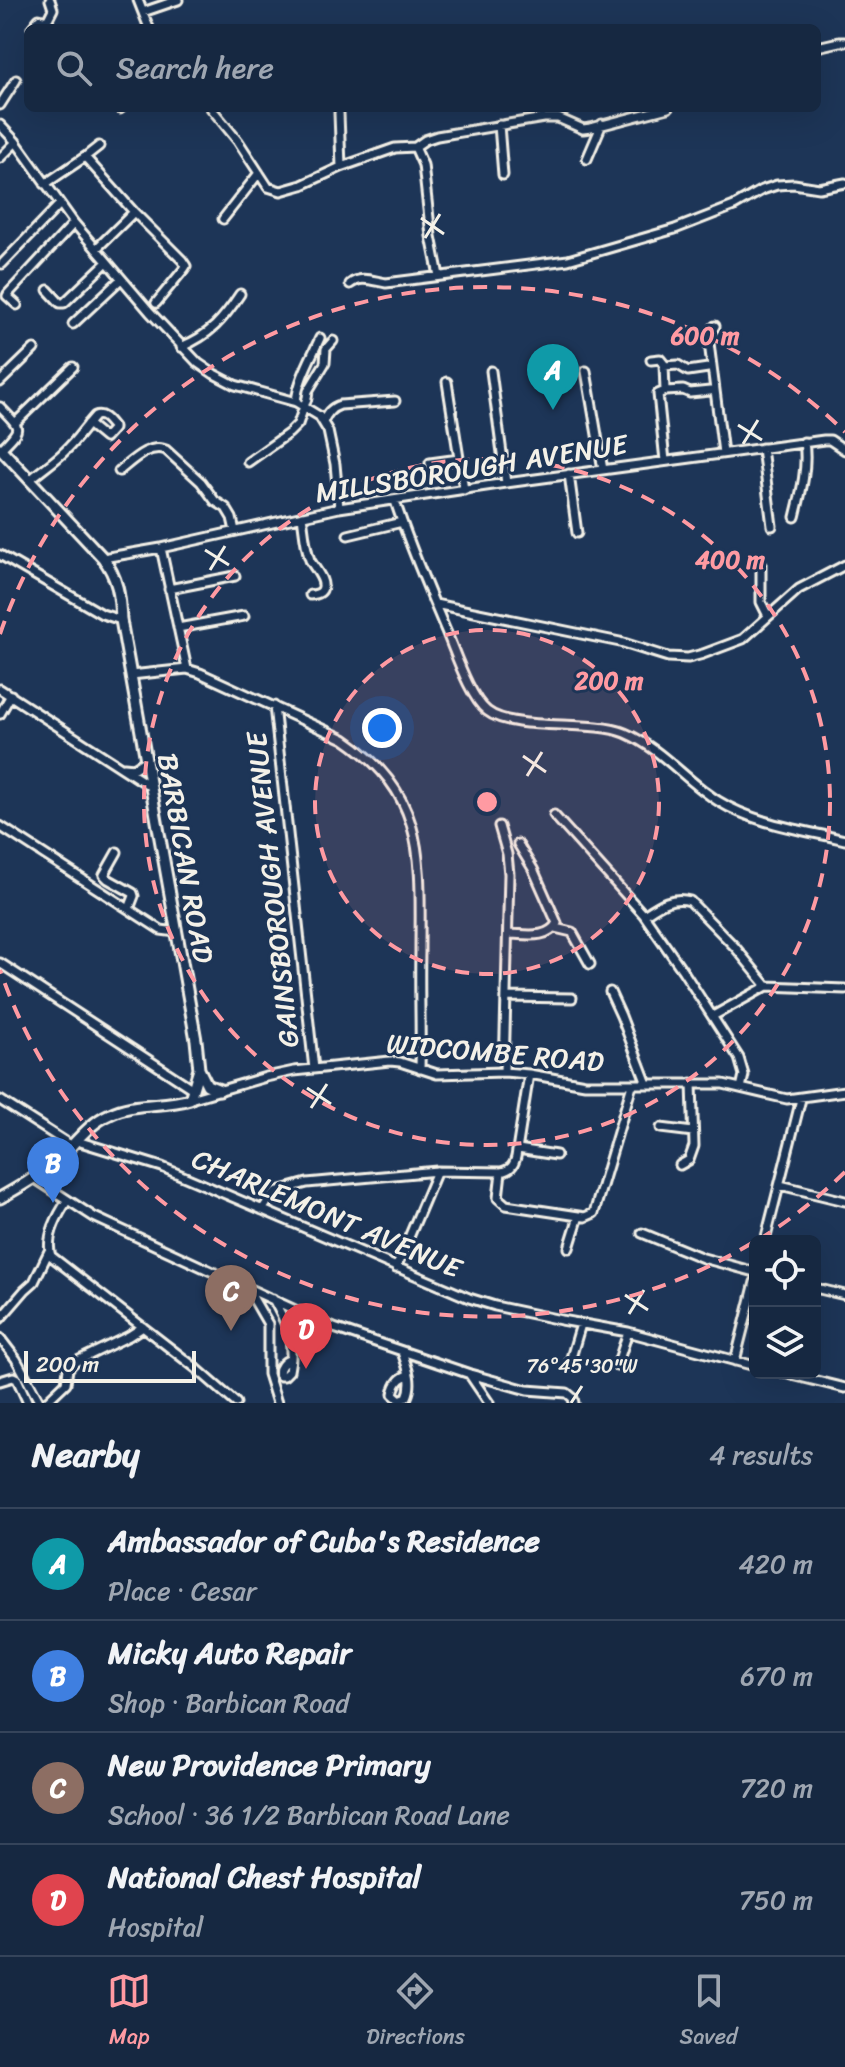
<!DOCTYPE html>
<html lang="en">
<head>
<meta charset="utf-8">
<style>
  body { margin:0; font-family:Sriracha,sans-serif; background:#1f3048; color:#f1f3f6 }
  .controls { position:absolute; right:24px; bottom:24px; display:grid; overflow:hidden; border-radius:12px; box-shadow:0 8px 32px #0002 }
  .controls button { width:72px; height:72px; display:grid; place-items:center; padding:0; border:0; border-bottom:2px solid #35445a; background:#162841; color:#f1f3f6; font:40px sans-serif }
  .scale { position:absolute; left:24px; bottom:20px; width:172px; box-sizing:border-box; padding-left:8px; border:4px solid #f4f1e8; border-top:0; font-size:22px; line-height:28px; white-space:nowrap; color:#f4f1e8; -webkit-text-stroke:6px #1d3557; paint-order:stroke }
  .you { position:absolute; left:382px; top:728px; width:28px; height:28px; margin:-20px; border:6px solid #fff; border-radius:50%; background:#1a73e8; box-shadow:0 0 0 12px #1a73e833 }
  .badge { display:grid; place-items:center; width:52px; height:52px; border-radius:50%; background:#ff9aa2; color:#fff; font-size:26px; font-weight:700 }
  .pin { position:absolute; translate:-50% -66px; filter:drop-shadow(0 2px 4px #0008) }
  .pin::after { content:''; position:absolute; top:42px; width:28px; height:24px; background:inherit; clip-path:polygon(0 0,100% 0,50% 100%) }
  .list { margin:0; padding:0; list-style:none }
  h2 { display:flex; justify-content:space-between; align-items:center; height:104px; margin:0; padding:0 32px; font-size:34px }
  h2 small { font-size:26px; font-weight:400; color:#9ea6b1 }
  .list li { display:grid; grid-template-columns:52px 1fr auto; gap:24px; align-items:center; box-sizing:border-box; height:112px; padding:0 32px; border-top:2px solid #35445a }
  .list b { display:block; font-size:30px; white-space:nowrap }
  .list p { margin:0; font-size:26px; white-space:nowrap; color:#9ea6b1 }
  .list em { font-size:26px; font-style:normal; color:#9ea6b1 }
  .icon { flex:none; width:44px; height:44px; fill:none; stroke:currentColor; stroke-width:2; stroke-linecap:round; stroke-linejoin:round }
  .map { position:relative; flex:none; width:845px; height:1403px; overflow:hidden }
  .search { position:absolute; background:#162841; box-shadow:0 8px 32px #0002; left:24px; right:24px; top:24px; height:88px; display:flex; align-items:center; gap:20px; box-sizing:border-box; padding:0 28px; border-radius:12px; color:#9ea6b1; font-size:30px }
  .sheet { height:552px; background:#162841 }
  nav { display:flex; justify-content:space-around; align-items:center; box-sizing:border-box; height:112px; border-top:2px solid #35445a; background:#162841; font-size:22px; color:#9ea6b1 }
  nav a { display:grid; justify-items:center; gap:4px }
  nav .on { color:#ff9aa2 }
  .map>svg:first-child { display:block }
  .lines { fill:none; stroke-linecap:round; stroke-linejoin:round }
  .minor-casing { stroke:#f4f1e8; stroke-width:13 }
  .major-casing { stroke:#f4f1e8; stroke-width:15 }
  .minor { stroke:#1d3557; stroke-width:7 }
  .major { stroke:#1d3557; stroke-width:9 }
  .ticks { fill:none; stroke:#f4f1e8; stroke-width:3 }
  .ring { fill:none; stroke:#ff9aa2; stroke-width:4; stroke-dasharray:14 10 }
  .labels { text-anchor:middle; stroke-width:6; stroke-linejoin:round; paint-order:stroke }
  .street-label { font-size:28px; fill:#f4f1e8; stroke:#1d3557 }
  .ticks-label { font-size:20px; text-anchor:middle; fill:#f4f1e8; stroke:#1d3557; stroke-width:6; stroke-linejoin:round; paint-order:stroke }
  .centre { fill:#ff9aa2; stroke:#1d3557; stroke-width:4 }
  .ring-label { font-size:24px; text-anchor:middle; font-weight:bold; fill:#ff9aa2; stroke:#1d3557; stroke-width:6; stroke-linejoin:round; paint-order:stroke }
</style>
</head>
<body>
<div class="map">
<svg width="845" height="1403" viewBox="0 0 845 1403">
  <rect width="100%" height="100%" fill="#1d3557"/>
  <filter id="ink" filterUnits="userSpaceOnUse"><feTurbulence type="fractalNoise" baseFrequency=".0125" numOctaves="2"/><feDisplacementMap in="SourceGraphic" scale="16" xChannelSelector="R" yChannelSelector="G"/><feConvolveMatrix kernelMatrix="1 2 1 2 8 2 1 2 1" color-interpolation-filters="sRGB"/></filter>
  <g filter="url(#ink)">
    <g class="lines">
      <!-- minor casing -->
      <g class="minor-casing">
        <path id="minor" d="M138,0L149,28
          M143,12L178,0
          M32,28L39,19L47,21
          M47,28V21L53,9L50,0
          M817,47L839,42H845
          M0,105L16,80
          M211,108L238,141L268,187L281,191L302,185L341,167L395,148L415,147L425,140L437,136L544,118H558L583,129L591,128L668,108
          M120,109L121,108
          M339,113L341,167
          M0,125L16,142L74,223L150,312L198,363L214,374L235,385L296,402L319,416L328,431L335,464L339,508
          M499,125L503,175
          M415,147L423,165L431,236L439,276
          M85,157L99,146
          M0,158L16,142
          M587,159L602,124
          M45,184L85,157L134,212L182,260L186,266L184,269L156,303
          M223,219L259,173
          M96,249L134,212
          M2,264L60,204
          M350,284C361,275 373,281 386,283L568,260L675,229L734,206L762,190L777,185L794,184L819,188L845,183
          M48,290L60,303H64L107,262
          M17,305L7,296L8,294L74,223
          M73,324L121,279
          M715,326L708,335L723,453
          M181,347C210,335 223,320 240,294
          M651,360L660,359L664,364L665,391
          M664,366L678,365L688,371L708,368
          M491,371L506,483
          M586,371L603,470
          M0,382L34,349
          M447,382L464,490
          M296,402C298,380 311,358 320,338
          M0,407C21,429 23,427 1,449
          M323,422C327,413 331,408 340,405L395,401
          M15,423L73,367
          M762,448L772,526
          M665,461L658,394L665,391L683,390L690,393L710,391
          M248,462L289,433L298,424L307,398L308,391L325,363L326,349L333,341
          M430,463L459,459
          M119,471C132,461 149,443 166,450L201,482L215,501L226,508L232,518L235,531
          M569,474L577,533
          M30,480C41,470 54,462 65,451C76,441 85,427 95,416C103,413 108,421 113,427V429L105,438L88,424
          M395,501C409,545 428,588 446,631C455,652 470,698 487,711C513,732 591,719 625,733C662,749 685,780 718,801C755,824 803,830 845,840
          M302,516C304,530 305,547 310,560C314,568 327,581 322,590C320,594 313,595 310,595
          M795,517C801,493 808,467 804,442
          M348,535L402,522
          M161,548L187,669
          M0,555L102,614L121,620
          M103,558L161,548L339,508L506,483L824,440H830L845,450
          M761,563V602L768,616
          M169,589L235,576
          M435,604L620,642L668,657L688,658L703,654L743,639L799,589L845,565
          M178,628L244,616
          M131,675L187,669L200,673L344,739C428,796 420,861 420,952C419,991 421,1030 420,1069
          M0,689L150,786
          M274,706L314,1069
          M0,714L11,695
          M124,767L134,768L146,760
          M554,815L644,915L683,971L739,1058L744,1075L741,1088
          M0,826L161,930L176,932
          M499,826L507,854L509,874L504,1072
          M117,852L104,875L108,879L133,893L134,896L129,909
          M644,915C659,905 671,896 690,901L735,947L767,986
          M555,928L572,932L590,964
          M508,934C525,934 547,940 557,923L533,869L518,844
          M0,963L193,1089
          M767,986L845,989
          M610,992L621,1016L647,1084
          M506,997L572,998
          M713,1016L767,986
          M529,1074L516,1157C514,1166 510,1170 501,1172L498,1198L506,1205L585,1217L594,1213L632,1085
          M190,1099L266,1077L294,1071L390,1061L400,1062L437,1074L504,1072L529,1074L585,1084H723L787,1099L845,1091
          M0,1100L72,1146
          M661,1128L693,1132
          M77,1141L162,1167L469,1298L495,1306L561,1320L628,1332L755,1366
          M518,1149L556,1155
          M680,1165L689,1160L694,1146L692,1083
          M34,1178L94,1217L334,1328L470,1374L527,1390L567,1393L573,1398L574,1403
          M780,1185L845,1201
          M67,1201C57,1216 45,1238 51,1256L197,1369L236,1403
          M262,1210L271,1197L278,1191L307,1183L437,1171L501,1172
          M642,1233L703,1258L755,1272
          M765,1241L801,1099
          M569,1248L579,1216
          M396,1268L437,1171
          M246,1286L268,1324V1374L277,1403
          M815,1288L845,1295
          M273,1299C285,1321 292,1334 291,1359
          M0,1319L25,1290L34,1282L49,1251
          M0,1338L16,1359L40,1403
          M402,1352C407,1367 414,1382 407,1397L400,1400L393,1394C395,1384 399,1377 409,1375
          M291,1359L289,1371L284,1376H280C277,1368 284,1361 291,1359Z
          M735,1361L755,1282
          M617,1366L628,1332
          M568,1368L581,1324
          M784,1373L845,1388
          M470,1375L489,1403
          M0,1381L13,1377L17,1379L28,1403
          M45,1403L66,1383L68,1369L73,1363L129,1336L143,1327"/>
      </g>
      <!-- major casing -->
      <g class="major-casing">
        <path id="major" d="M0,448L103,558C118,578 120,596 121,620L196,1040L199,1069L190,1099C164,1107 134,1102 110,1114C87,1124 72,1148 53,1164C37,1177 18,1188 0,1198
          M199,1069L207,1085L220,1090"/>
      </g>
      <!-- minor -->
      <use href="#minor" class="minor"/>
      <!-- major -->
      <use href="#major" class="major"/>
    </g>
  </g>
  <!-- ticks -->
  <path class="ticks" d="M421,218L444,234M425,238L440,214M738,425L762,440M743,444L758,420M205,550L229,565M210,570L225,546M523,756L546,772M527,776L542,752M307,1088L331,1104M311,1108L327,1084M625,1295L648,1310M629,1314L644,1290M571,1403L582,1386"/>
  <!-- distance rings -->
  <circle cx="487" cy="802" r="172" fill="#ff9aa2" fill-opacity=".12"/>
  <g class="ring">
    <circle cx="487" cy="802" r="172"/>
    <circle cx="487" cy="802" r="343"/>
    <path d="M845 1172A515 515 0 0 1 760 1239M752 1243A515 515 0 0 1 0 970M0 634A515 515 0 0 1 845 432"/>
  </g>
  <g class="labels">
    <!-- street labels -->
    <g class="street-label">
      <text transform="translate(471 468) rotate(-9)" y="10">MILLSBOROUGH AVENUE</text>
      <text transform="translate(186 858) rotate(80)" y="10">BARBICAN ROAD</text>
      <text transform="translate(272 890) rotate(-96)" y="10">GAINSBOROUGH AVENUE</text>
      <text transform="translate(495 1052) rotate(5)" y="10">WIDCOMBE ROAD</text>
      <text transform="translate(327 1213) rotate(23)" y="10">CHARLEMONT AVENUE</text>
    </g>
  </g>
  <g class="ticks-label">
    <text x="582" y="1373">76°45'30"W</text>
  </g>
  <circle cx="487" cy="802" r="12" class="centre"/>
  <g class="ring-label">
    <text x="705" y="344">600 m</text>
    <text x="730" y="568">400 m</text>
    <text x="609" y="689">200 m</text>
  </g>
</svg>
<div class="controls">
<button><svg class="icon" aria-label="locate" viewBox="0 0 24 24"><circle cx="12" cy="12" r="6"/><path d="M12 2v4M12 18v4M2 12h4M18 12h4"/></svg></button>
<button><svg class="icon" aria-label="layers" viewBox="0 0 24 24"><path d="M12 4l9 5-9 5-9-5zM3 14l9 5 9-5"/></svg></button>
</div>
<div class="scale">200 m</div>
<div class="you"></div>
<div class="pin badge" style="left:553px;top:410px;background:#0f9aa8">A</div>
<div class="pin badge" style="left:53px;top:1203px;background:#3f7fe0">B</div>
<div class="pin badge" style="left:231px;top:1331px;background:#8d6e63">C</div>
<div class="pin badge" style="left:306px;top:1369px;background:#e0444e">D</div>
<div class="search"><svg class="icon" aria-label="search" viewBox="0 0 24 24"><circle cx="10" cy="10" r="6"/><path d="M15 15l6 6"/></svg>Search here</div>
</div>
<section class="sheet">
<h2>Nearby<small>4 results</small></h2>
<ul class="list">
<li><span class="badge" style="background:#0f9aa8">A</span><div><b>Ambassador of Cuba's Residence</b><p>Place · Cesar</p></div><em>420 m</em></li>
<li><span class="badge" style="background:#3f7fe0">B</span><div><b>Micky Auto Repair</b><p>Shop · Barbican Road</p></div><em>670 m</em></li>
<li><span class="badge" style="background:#8d6e63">C</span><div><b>New Providence Primary</b><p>School · 36 1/2 Barbican Road Lane</p></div><em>720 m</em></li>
<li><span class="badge" style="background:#e0444e">D</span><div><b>National Chest Hospital</b><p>Hospital</p></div><em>750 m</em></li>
</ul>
</section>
<nav>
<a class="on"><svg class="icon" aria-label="map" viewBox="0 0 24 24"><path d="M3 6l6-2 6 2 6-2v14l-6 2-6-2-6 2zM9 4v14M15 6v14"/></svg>Map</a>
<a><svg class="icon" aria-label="directions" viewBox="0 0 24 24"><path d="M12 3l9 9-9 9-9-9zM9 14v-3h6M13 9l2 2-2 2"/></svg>Directions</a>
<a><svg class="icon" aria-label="saved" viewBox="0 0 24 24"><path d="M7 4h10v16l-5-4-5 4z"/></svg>Saved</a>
</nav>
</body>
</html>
